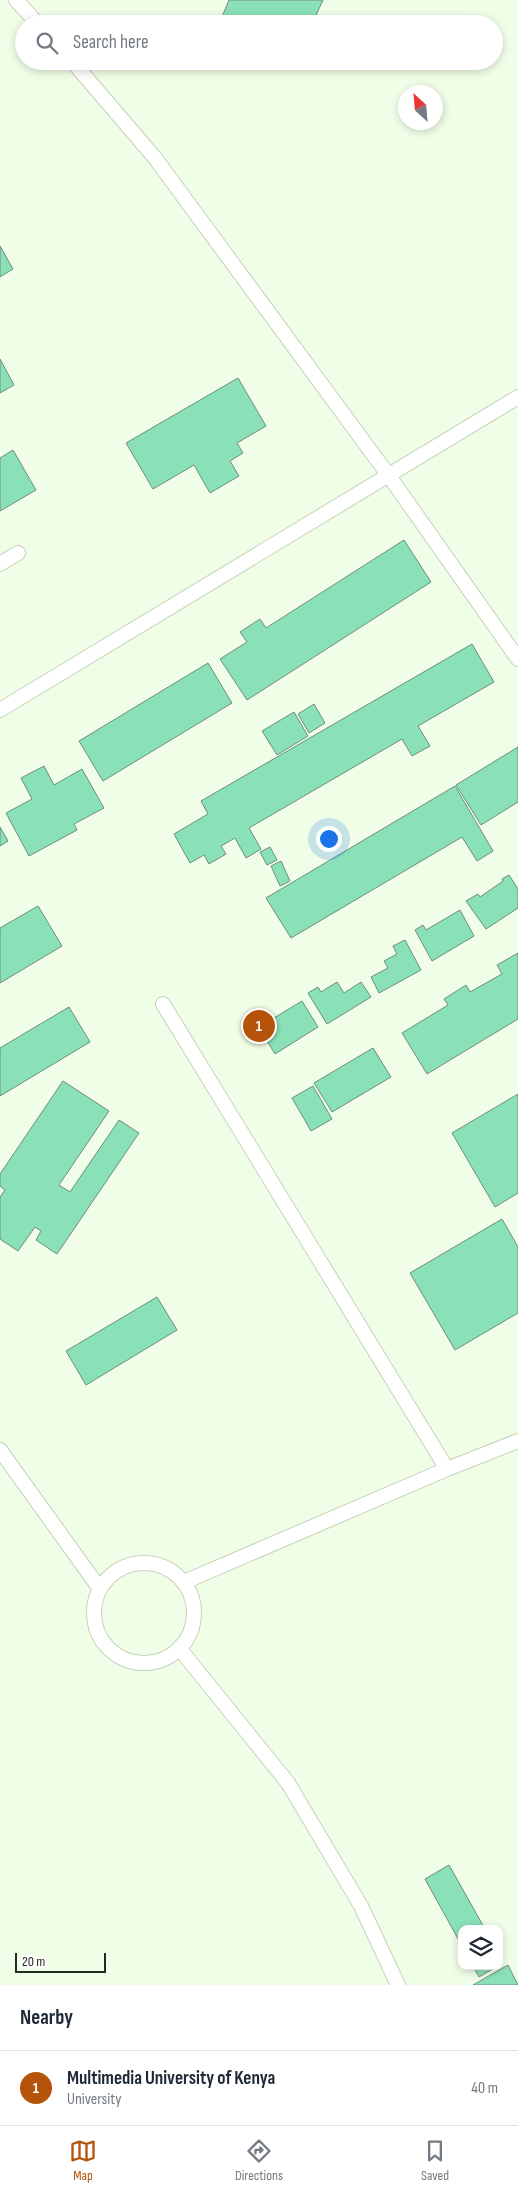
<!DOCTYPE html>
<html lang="en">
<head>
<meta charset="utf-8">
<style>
  body { margin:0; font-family:"Sofia Sans Condensed",sans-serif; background:#f6f6f7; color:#1f2937 }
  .controls { position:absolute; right:15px; bottom:15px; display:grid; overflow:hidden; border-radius:10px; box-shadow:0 2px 8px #0003 }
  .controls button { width:45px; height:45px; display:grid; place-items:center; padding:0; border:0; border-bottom:1px solid #e0e1e3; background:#fff; color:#1f2937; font:25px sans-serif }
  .compass { position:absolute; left:398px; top:85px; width:45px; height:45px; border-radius:50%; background:#fff; box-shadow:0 2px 8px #0003; rotate:334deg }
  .scale { position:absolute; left:15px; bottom:12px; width:91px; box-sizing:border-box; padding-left:5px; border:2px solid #262b21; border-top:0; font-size:14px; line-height:18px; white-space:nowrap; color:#262b21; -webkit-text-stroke:4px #fff; paint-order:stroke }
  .you { position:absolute; left:328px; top:838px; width:18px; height:18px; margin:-12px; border:4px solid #fff; border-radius:50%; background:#1a73e8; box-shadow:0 0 0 8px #1a73e833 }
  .badge { display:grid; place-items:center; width:32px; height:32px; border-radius:50%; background:#b45309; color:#fff; font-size:16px; font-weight:700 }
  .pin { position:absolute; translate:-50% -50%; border:2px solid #fff; box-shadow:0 1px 5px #0006 }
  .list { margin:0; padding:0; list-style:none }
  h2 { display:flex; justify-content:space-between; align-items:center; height:65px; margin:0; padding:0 20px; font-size:21px }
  h2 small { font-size:16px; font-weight:400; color:#747a83 }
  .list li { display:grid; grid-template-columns:32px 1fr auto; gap:15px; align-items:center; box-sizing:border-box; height:75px; padding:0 20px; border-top:1px solid #e0e1e3 }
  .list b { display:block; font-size:19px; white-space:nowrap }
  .list p { margin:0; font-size:16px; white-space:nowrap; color:#747a83 }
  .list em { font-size:16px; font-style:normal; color:#747a83 }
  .icon { flex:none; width:28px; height:28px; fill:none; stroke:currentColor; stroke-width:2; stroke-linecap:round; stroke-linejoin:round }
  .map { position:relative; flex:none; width:518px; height:1985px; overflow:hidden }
  .search { position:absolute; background:#fff; box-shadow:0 2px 8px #0003; left:15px; right:15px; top:15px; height:55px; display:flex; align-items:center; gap:12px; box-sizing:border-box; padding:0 18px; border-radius:28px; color:#747a83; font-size:19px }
  .sheet { height:140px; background:#fff }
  nav { display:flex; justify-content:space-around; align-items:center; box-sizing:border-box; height:70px; border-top:1px solid #e0e1e3; background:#fff; font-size:14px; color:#747a83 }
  nav a { display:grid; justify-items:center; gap:2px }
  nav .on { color:#b45309 }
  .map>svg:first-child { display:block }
  .building { fill:#8ae1b8; stroke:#6f8d7e }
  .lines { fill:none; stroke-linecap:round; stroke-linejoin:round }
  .lane-casing { stroke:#c4d3b8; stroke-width:16 }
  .lane { stroke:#fff; stroke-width:14 }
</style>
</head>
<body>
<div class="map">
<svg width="518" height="1985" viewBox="0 0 518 1985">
  <rect width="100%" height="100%" fill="#f1fee7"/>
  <!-- building -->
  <path class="building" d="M229,0H323L312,24H219Z
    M235,61H257L253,69Z
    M0,246L13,269L0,277Z
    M0,359L14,385L0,393Z
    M238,378L266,426L237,443L243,453L230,461L239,476L210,493L194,465L153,489L126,443Z
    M13,450L36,490L0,511V458Z
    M404,540L431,582L247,700L220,659L247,642L240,632L260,619L266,628Z
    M472,644L494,682L418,726L430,746L412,756L402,739L249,828L261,849L246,858L235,838L221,846L226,854L209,864L204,855L190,863L174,834L208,814L201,801Z
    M208,663L232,703L103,781L79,741Z
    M314,704L325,723L309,733L298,714Z
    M294,712L308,736L277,755L262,731Z
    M518,747V802L481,825L456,785Z
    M44,766L54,785L82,769L104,808L74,824L77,830L29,856L6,813L32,799L21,778Z
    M455,786L493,851L477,861L462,837L291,938L266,898Z
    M0,827L8,841L0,846Z
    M270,847L277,860L267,865L260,852Z
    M281,861L290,881L280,886L271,866Z
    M509,875L518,889V908L486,929L466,901L478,894L480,897L503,881L502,879Z
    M38,906L62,946L0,983V928Z
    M460,910L474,936L432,961L415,930L423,925L426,930Z
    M405,940L421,970L379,993L371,977L388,968L384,961L397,954L393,946Z
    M518,953V1019L427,1074L402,1033L448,1005L444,999L466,985L470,992L502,974L497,965Z
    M337,982L344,993L361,982L371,997L327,1024L308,993L318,987L321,992Z
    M302,1001L318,1027L275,1054L257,1024L267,1018L269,1021Z
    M69,1007L90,1042L0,1096V1048Z
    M373,1048L391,1077L332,1112L314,1083Z
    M63,1081L109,1111L59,1185L70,1192L119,1120L139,1133L57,1254L36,1240L41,1231L35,1227L18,1251L0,1239V1197L5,1190L0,1186V1174Z
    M313,1086L332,1119L311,1131L292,1098Z
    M518,1094V1193L495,1207L452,1133Z
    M502,1219L518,1247V1313L455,1350L410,1273Z
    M157,1297L177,1330L86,1385L66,1351Z
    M449,1865L485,1929H462V1946L425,1879Z
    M508,1965L518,1985H473Z
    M473,1966H498L479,1977Z"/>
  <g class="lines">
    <!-- lane casing -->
    <g class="lane-casing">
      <path id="lane" d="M16,0L38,24
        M72,61L155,158L389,476L518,659
        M0,564L18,553
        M0,710L518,397
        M163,1004L447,1469
        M0,1450L100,1589
        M94 1613a50 50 0 1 1 100 0a50 50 0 1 1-100 0Z
        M184,1582L447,1469L518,1441
        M179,1648L288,1783L361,1906L398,1985"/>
    </g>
    <!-- lane -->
    <use href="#lane" class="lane"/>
  </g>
</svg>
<div class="controls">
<button><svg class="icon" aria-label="layers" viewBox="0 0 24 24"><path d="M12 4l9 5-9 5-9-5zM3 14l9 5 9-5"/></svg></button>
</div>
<svg class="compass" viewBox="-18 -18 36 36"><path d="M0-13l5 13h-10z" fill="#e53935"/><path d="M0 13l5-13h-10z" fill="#747a83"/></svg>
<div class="scale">20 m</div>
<div class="you"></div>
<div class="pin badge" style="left:259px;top:1026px">1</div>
<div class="search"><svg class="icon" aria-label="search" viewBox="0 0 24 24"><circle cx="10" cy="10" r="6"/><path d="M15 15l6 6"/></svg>Search here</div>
</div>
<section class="sheet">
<h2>Nearby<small></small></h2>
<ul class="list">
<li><span class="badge">1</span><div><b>Multimedia University of Kenya</b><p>University</p></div><em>40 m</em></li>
</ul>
</section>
<nav>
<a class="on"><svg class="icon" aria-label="map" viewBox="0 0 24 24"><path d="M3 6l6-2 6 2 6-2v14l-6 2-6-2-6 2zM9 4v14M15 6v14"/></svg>Map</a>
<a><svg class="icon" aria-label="directions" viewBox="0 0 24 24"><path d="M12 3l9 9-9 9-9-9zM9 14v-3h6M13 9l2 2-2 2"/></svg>Directions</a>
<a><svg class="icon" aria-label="saved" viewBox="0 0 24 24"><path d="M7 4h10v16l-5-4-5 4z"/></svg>Saved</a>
</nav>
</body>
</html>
